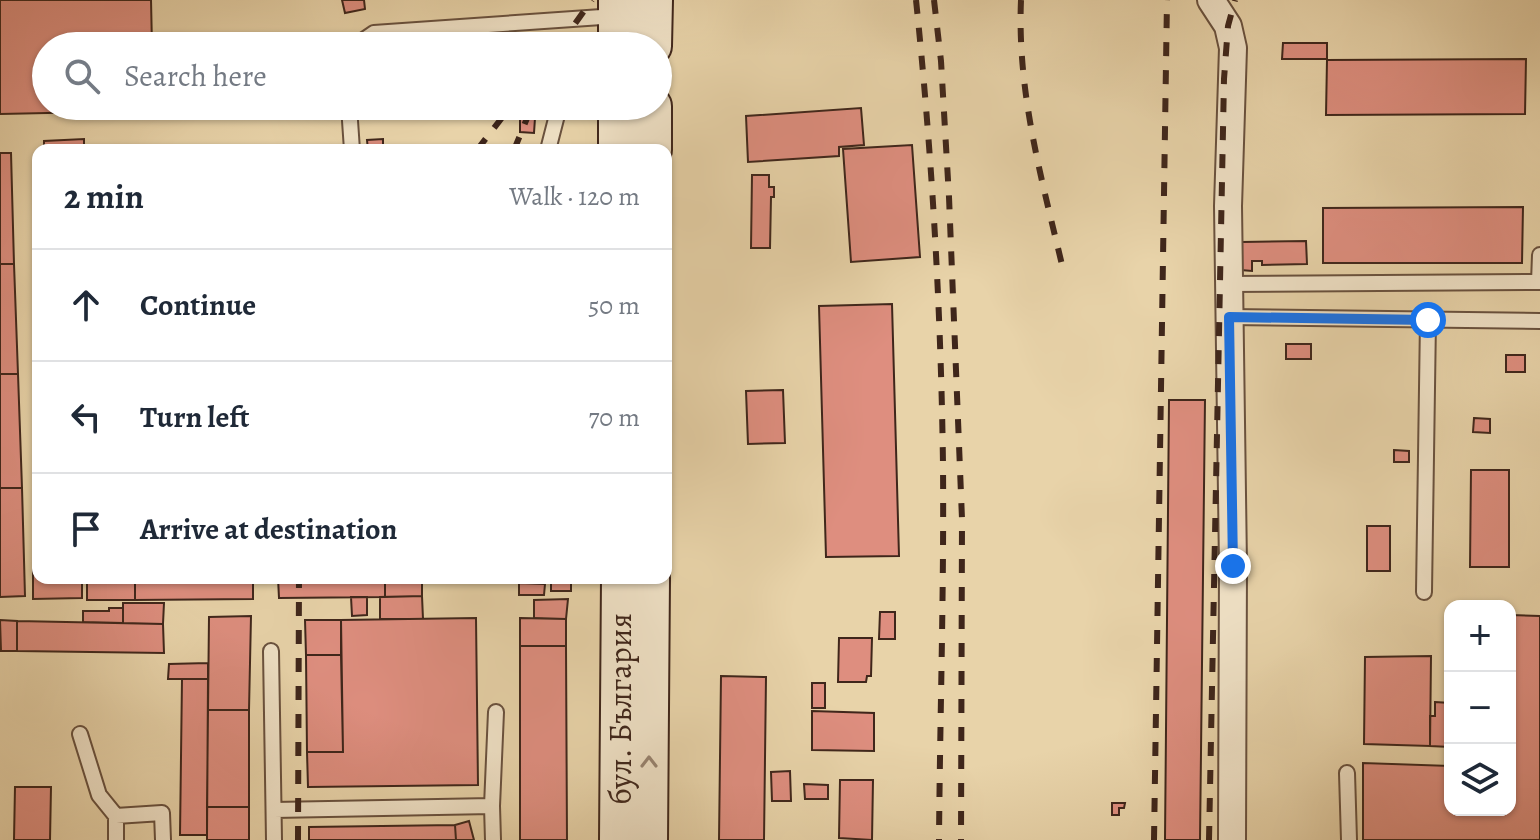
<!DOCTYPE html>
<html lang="en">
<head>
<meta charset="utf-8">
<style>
  body { margin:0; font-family:Alegreya,serif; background:#f2f2f3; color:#1f2937 }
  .controls { position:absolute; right:24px; bottom:24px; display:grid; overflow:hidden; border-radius:16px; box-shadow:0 2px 6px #0004 }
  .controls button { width:72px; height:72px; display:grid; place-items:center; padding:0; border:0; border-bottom:2px solid #e0e1e3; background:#fff; color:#1f2937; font:40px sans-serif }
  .stop { position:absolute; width:24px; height:24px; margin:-18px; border:6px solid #1a73e8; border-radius:50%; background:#fff }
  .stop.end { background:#1a73e8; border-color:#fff; box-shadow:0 2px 8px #0008 }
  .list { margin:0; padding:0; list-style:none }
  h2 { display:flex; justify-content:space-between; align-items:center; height:104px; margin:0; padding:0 32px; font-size:34px }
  h2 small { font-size:26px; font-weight:400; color:#747a83 }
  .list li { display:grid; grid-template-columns:52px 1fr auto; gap:24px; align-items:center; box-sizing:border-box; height:112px; padding:0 32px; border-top:2px solid #e0e1e3 }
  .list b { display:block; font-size:30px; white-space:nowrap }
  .list em { font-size:26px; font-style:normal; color:#747a83 }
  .icon { flex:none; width:44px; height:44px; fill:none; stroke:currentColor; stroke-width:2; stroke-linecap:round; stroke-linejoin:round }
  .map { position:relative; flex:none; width:1540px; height:840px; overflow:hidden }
  .search { position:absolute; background:#fff; box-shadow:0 2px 6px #0004; left:32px; top:32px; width:640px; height:88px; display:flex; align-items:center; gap:20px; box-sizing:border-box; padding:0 28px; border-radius:44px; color:#747a83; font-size:30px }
  .panel { position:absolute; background:#fff; box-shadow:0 2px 6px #0004; left:32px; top:144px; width:640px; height:440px; border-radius:16px }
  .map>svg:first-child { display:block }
  .building { fill:#de8e7f; stroke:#3f261b; stroke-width:2 }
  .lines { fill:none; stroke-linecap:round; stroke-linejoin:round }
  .lane-casing { stroke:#69513e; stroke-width:18 }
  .street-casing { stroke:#69513e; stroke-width:30 }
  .secondary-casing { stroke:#3f261b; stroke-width:42 }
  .lane { stroke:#f0e2c7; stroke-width:14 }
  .street { stroke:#f0e2c7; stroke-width:26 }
  .secondary { stroke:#f0e2c7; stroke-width:38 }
  .rail { stroke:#3f261b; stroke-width:6; stroke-dasharray:14 14; stroke-linecap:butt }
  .oneway { stroke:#988471 }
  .route { stroke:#1a73e8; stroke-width:10 }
  .labels { text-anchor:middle; stroke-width:7; stroke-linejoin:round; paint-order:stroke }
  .street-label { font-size:32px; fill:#3f261b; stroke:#f0e2c7 }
</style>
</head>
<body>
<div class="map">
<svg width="1540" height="840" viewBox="0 0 1540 840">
  <rect width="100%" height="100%" fill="#e8d3a9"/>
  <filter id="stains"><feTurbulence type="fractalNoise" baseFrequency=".0025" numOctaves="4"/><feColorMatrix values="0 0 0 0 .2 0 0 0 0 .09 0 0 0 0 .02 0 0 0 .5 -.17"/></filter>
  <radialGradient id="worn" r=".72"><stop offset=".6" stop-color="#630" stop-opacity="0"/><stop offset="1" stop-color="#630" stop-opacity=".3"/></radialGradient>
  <!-- building -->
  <path class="building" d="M0,0H151L152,46H46V106H190V110L0,114Z
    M342,0H364L365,9L345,13Z
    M1283,43H1327V59H1282Z
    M1526,59L1525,114L1326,115L1327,60Z
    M380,106H437V115L380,118Z
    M861,108L864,145L839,147V156L748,162L746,116Z
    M520,118H535L534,133L520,132Z
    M84,139V150H44V141Z
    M383,139V150H368L367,140Z
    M912,145L920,257L851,262L843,149Z
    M0,153H11L14,264H0Z
    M752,175H769V187H774V197H771L770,248H751Z
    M1523,207L1522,263H1323V208Z
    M1306,241L1307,264L1262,265V261H1252V271L1241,270L1242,242Z
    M0,264H14L18,374H0Z
    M892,304L899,556L826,557L819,306Z
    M1286,344H1311V359H1286Z
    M1506,355H1525V372H1506Z
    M0,374H18L22,488H0Z
    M783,390L785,443L748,444L746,391Z
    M1169,400H1205L1200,840H1165Z
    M1474,418L1490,419V433L1473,432Z
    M1394,450L1409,451V462H1394Z
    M1471,470H1509V567H1470Z
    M0,488H22L25,596L0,597Z
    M1367,526H1390V571H1367Z
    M33,559H38V578H82V598L33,599Z
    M87,578H135V600H87Z
    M135,578H253V599L135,600Z
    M278,578H385V597L279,598Z
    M385,578H422V596L385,597Z
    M551,578H571V591H551Z
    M519,583L545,584L544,595H519Z
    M422,596L423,619H380V597Z
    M351,597H367V615L352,616Z
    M568,599L566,619L534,618V600Z
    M123,603H164L163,624L123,623Z
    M109,608H123V623L83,622V611H109Z
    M880,612H895V639H879Z
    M1510,615L1540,616V840H1363V763L1450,766V760V810H1510Z
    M251,616L249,710H208L209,617Z
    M476,618L478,785L308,787L307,752H343L341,620Z
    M520,618L566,619V646H520Z
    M0,620L17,621V651H1Z
    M305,620H341V655H306Z
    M17,621L163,624L164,653L17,651Z
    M839,638H872L871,676H867L866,682H838Z
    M520,646H566L567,840H520Z
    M306,655H341L343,752H307Z
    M1431,656L1430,746L1364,744L1365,657Z
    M208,663V679H168L169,664Z
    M721,676L766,677L764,840H719Z
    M182,679H208L207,835H180Z
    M812,683H825V708H812Z
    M1435,702L1450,703V747L1430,746V716H1435Z
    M208,710H249V807H207Z
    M812,711L874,713V751L812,750Z
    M790,771L791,801H772L771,772Z
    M840,780H873L872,840L839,838Z
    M804,784L828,785V799H805Z
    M15,787H51L50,840H14Z
    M1112,803H1125L1124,808H1119V815H1112Z
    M207,807H249V840H207Z
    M469,821L474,840H456L455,825Z
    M455,825L456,840H309V827Z"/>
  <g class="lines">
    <!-- lane casing -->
    <g class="lane-casing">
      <path id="lane" d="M355,46L374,33L616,16
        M349,106L352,150
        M548,150L557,115L568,106
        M1539,282L1540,255
        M1229,284L1540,282
        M1229,317L1540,321
        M1424,592L1428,320
        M271,651L274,840
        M80,734L99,795L116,816V840
        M1347,773L1349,840
        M274,810L492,806
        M116,816L162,813L163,840
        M493,840L492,806L496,712"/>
    </g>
    <!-- street casing -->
    <g class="street-casing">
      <path id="street" d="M1211,0L1228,26L1233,48L1228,206L1233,566L1232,840"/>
    </g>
    <!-- secondary casing -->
    <g class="secondary-casing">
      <path id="secondary" d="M618,0V46
        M652,46L653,0
        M618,106V150
        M652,150V106
        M619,840L621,578
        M648,840L650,578"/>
    </g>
    <!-- lane -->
    <use href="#lane" class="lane"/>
    <!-- street -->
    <use href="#street" class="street"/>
    <!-- secondary -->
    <use href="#secondary" class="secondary"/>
    <!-- rail -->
    <path class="rail" d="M916,0C932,154 941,310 943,465C944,590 940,715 939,840
      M934,0L941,61L949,197L962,519L961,840
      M1021,0C1017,93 1042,180 1063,269
      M559,46L592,0
      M477,150L511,106
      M514,150L532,106
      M298,840L299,578
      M1154,840L1167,0
      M1209,840L1224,79L1228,26L1235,0"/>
  </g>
  <!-- one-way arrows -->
  <defs><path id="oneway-chevron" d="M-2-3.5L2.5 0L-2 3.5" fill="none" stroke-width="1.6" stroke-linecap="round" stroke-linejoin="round" transform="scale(2)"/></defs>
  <use class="oneway" href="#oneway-chevron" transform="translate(649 762) rotate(-90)"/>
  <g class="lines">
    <!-- route -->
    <path class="route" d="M1233,566L1229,317L1428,320"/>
  </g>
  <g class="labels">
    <!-- street labels -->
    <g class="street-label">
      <text transform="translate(620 709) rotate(-90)" y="11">бул. България</text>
    </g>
  </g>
  <rect width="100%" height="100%" filter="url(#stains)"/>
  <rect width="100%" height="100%" fill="url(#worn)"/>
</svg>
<div class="controls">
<button>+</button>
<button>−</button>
<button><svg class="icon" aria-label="layers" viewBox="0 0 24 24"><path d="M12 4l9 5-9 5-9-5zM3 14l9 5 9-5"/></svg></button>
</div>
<div class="stop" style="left:1428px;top:320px"></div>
<div class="stop end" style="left:1233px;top:566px"></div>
<div class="search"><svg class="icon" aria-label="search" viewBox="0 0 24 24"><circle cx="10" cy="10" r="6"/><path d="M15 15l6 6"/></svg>Search here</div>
<section class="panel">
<h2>2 min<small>Walk · 120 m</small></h2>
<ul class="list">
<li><svg class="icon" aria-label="ahead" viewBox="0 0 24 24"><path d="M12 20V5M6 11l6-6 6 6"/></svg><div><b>Continue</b></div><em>50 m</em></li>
<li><svg class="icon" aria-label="left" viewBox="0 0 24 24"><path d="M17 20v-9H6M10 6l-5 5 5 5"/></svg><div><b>Turn left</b></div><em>70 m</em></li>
<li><svg class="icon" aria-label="arrive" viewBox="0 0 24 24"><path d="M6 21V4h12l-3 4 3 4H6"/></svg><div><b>Arrive at destination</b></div></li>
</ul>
</section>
</div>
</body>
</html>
